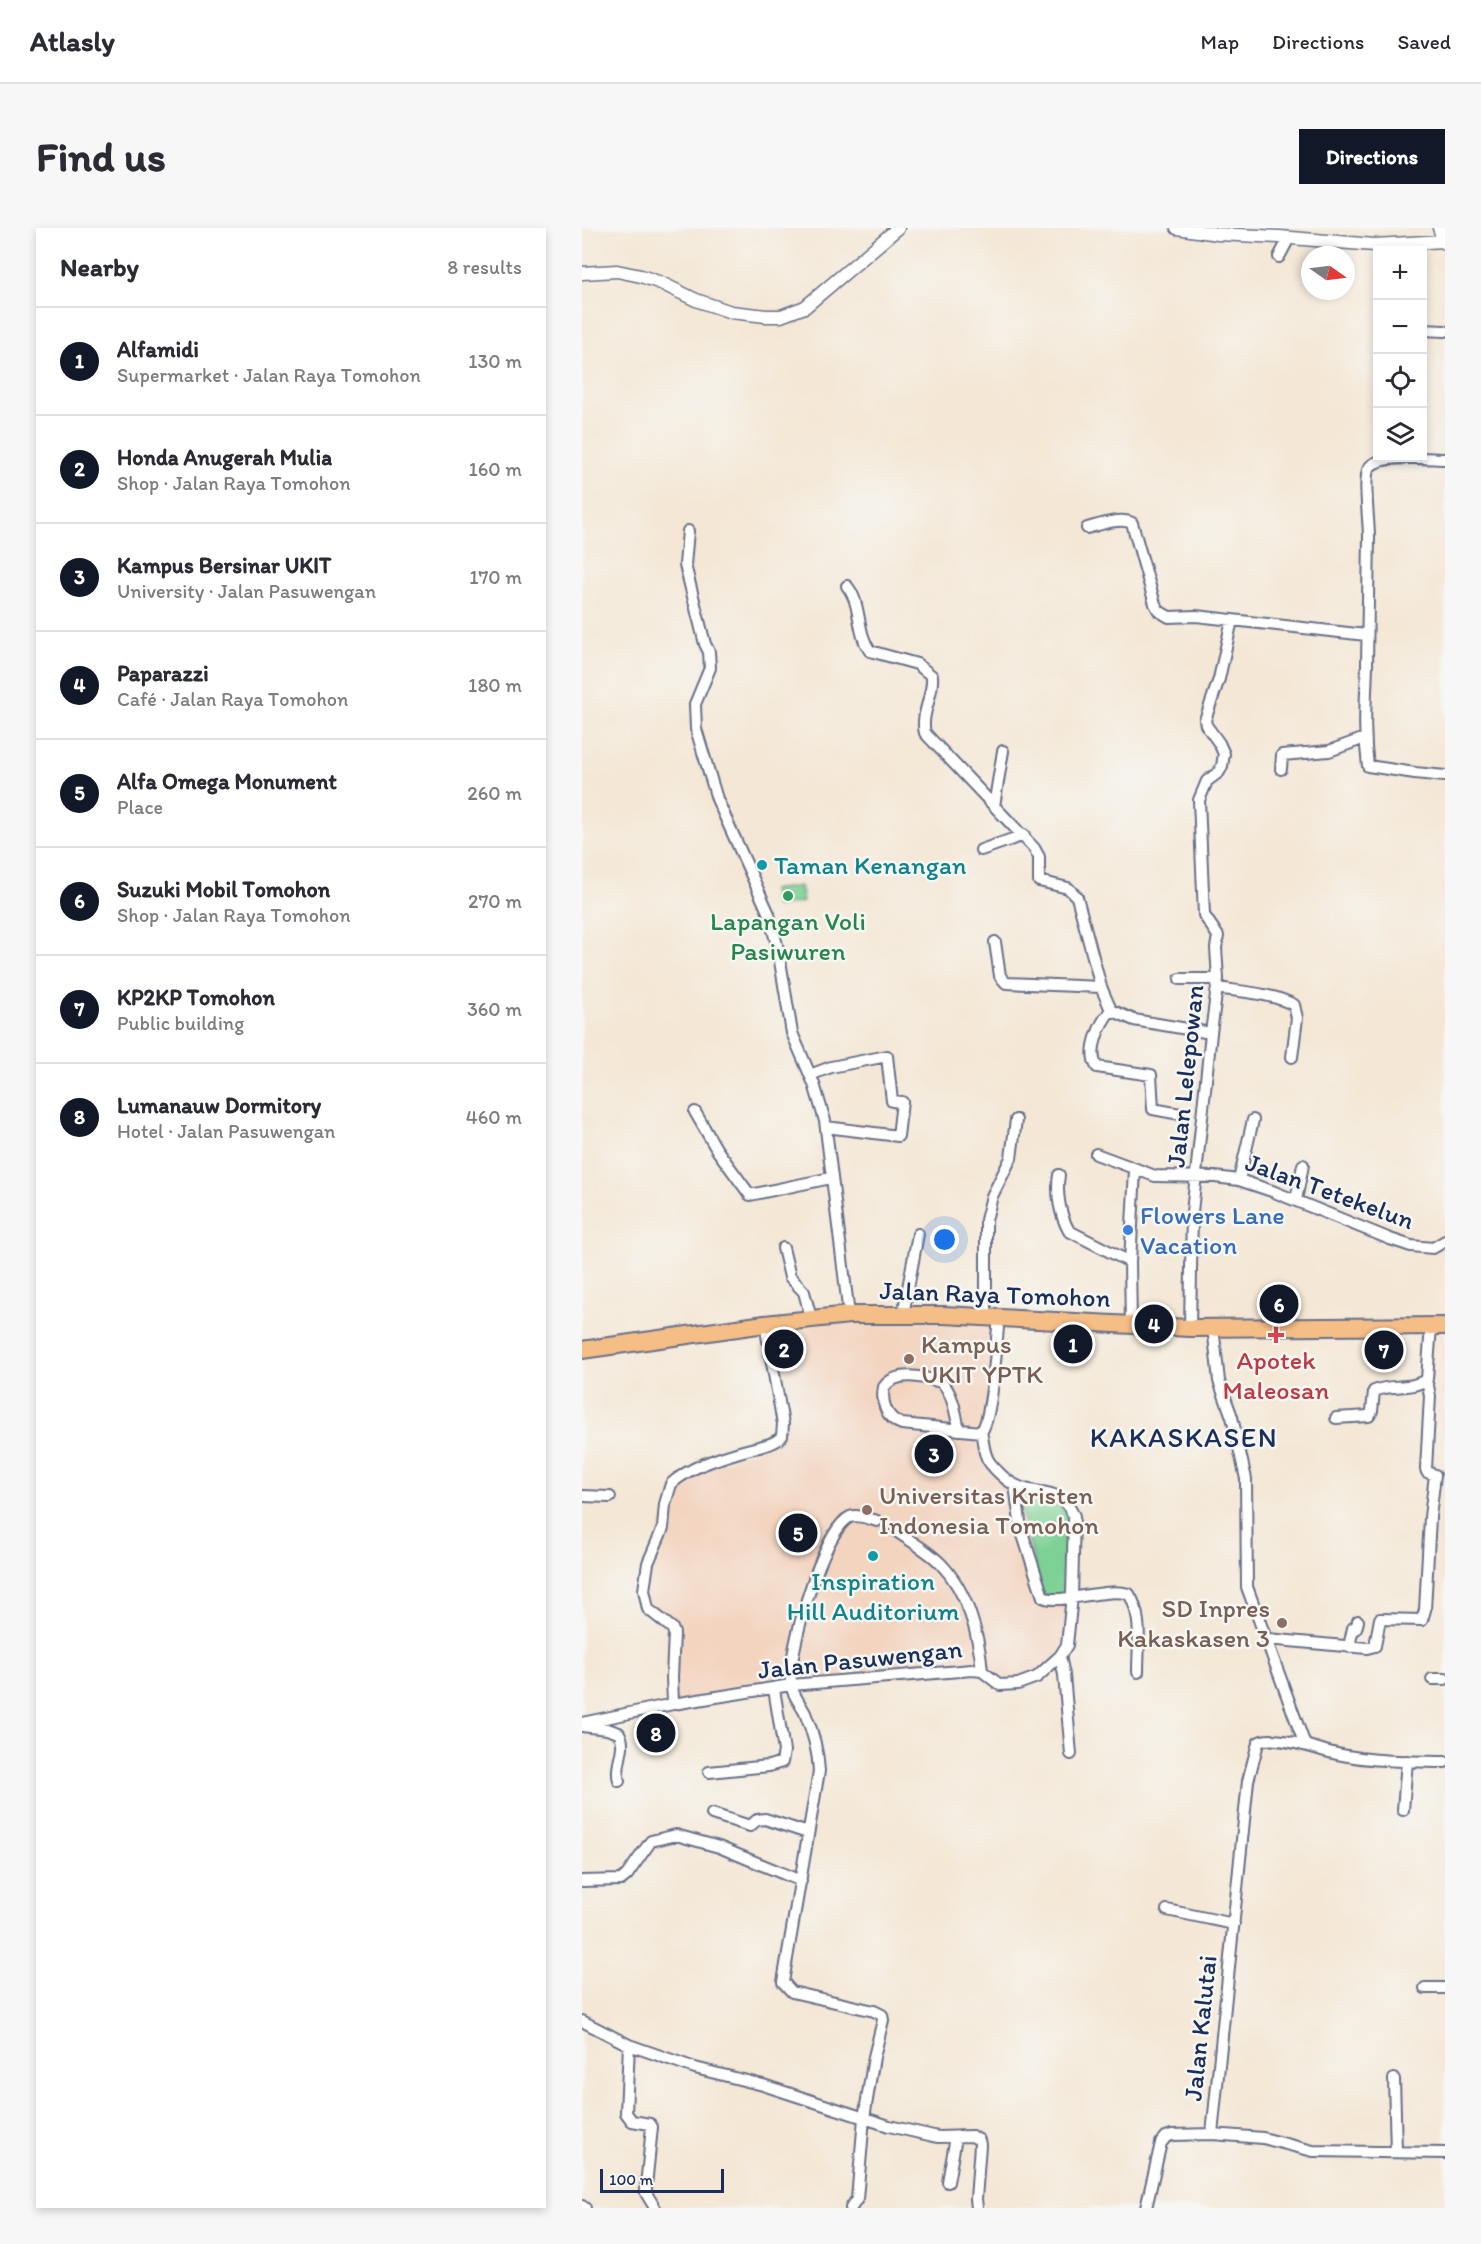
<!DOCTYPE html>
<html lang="en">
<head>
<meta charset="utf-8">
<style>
  body { margin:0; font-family:Itim,sans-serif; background:#f7f7f7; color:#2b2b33 }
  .controls { position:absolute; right:18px; top:18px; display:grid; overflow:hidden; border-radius:0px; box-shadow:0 3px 9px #0003 }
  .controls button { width:54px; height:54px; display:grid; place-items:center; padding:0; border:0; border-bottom:2px solid #e1e1e2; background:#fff; color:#2b2b33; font:30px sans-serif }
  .compass { position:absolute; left:719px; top:18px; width:54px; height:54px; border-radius:50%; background:#fff; box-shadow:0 3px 9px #0003; rotate:104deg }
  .scale { position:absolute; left:18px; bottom:15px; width:124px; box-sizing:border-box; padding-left:6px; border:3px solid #1b2f5e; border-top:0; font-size:16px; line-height:21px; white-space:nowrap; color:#1b2f5e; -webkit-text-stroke:4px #f6f6f2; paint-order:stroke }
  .you { position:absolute; left:363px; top:1012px; width:21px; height:21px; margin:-15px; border:4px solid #fff; border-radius:50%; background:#1a73e8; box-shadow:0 0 0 9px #1a73e833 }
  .badge { display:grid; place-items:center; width:39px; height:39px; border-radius:50%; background:#111827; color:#fff; font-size:20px; font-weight:700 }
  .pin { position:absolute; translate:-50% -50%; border:3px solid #fff; box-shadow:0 2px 6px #0006 }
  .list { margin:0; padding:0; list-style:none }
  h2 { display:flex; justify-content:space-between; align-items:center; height:78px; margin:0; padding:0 24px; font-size:26px }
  h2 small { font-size:20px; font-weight:400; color:#7c7c81 }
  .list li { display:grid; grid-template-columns:39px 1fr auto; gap:18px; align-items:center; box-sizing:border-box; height:108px; padding:0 24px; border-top:2px solid #e1e1e2 }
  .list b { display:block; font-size:22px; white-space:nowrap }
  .list p { margin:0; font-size:20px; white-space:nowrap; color:#7c7c81 }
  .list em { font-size:20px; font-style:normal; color:#7c7c81 }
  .icon { flex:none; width:33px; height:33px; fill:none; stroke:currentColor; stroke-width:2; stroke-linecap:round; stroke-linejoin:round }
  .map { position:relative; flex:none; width:863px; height:1980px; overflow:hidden; border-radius:0px }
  header { display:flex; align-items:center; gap:36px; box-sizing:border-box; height:84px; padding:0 30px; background:#fff; border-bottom:2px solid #e1e1e2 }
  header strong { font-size:28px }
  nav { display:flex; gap:33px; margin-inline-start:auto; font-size:21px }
  .intro { display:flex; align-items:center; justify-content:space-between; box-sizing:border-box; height:144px; padding:0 36px }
  h1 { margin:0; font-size:42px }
  .button { padding:15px 27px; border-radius:0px; background:#111827; color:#fff; font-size:21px; font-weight:700 }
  main { display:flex; gap:36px; padding:0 36px }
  aside { flex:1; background:#fff; border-radius:0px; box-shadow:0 3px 9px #0003 }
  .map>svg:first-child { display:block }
  .built { fill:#f3d4bf }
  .green { fill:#7dd194; stroke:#4c8079; stroke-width:1.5 }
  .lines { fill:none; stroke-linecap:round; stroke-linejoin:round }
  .minor-tunnel { stroke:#c9c2bd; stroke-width:10; stroke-dasharray:10 5; stroke-linecap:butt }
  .minor-casing { stroke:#676f88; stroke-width:14 }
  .tertiary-casing { stroke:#676f88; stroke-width:15 }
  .trunk-casing { stroke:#676f88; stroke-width:20 }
  .minor { stroke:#fff; stroke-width:10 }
  .tertiary { stroke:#fff; stroke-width:12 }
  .trunk { stroke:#f6be87; stroke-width:16 }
  .culture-dot { fill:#0f9aa8; stroke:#f6f6f2; stroke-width:2 }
  .leisure-dot { fill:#2e9e5b; stroke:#f6f6f2; stroke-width:2 }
  .shop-dot { fill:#3f7fe0; stroke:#f6f6f2; stroke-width:2 }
  .health-dot { fill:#e0444e; stroke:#f6f6f2; stroke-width:2 }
  .education-dot { fill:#8d6e63; stroke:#f6f6f2; stroke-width:2 }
  .labels { text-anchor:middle; stroke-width:5; stroke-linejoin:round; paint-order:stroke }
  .culture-label { font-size:26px; fill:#0d838f; stroke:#f6f6f2; text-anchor:start }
  .leisure-label { font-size:26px; fill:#27864d; stroke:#f6f6f2 }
  .street-label { font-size:26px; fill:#1b2f5e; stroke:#f6f6f2 }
  .shop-label { font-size:26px; fill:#366cbe; stroke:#f6f6f2; text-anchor:start }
  .education-label { font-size:26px; fill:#785e54; stroke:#f6f6f2; text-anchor:start }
  .health-label { font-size:26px; fill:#be3a42; stroke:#f6f6f2 }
  .quarter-label { font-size:28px; letter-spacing:1.5px; fill:#1b2f5e; stroke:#f6f6f2 }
</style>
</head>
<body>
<header>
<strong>Atlasly</strong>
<nav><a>Map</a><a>Directions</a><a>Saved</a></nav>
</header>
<div class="intro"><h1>Find us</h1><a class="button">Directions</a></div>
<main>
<aside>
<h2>Nearby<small>8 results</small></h2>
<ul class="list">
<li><span class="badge">1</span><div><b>Alfamidi</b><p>Supermarket · Jalan Raya Tomohon</p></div><em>130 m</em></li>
<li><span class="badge">2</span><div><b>Honda Anugerah Mulia</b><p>Shop · Jalan Raya Tomohon</p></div><em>160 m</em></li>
<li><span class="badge">3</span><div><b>Kampus Bersinar UKIT</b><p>University · Jalan Pasuwengan</p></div><em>170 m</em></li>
<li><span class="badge">4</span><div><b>Paparazzi</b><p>Café · Jalan Raya Tomohon</p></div><em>180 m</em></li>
<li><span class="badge">5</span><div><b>Alfa Omega Monument</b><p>Place</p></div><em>260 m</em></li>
<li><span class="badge">6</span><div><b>Suzuki Mobil Tomohon</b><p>Shop · Jalan Raya Tomohon</p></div><em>270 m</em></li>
<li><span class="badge">7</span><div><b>KP2KP Tomohon</b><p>Public building</p></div><em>360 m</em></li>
<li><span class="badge">8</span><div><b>Lumanauw Dormitory</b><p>Hotel · Jalan Pasuwengan</p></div><em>460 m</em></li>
</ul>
</aside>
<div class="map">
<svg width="863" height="1980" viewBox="0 0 863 1980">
  <rect width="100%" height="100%" fill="#f6f6f2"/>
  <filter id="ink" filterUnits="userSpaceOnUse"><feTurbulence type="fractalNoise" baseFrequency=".0167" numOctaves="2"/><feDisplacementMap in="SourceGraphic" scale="12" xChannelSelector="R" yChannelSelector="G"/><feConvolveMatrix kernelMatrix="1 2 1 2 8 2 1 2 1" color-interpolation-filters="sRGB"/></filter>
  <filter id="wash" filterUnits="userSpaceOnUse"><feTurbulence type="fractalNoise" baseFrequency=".008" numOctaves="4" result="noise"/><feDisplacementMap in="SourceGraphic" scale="24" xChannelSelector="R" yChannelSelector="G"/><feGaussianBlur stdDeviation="1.35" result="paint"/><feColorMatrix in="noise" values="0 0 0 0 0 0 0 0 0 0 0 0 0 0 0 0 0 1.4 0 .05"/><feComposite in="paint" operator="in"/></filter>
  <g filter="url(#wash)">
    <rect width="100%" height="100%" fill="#f4e7d5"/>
    <!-- built -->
    <path class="built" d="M417,1090L402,1201L412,1239L492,1288L485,1417L455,1449L418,1457L400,1443L209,1457L91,1476L92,1405L63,1371V1350L93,1252L194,1214L201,1203L183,1096Z"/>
    <!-- green -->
    <path class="green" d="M218,658L221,674L194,679L190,662Z
      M433,1257L469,1266L488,1279L490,1368L461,1369Z"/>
  </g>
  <g filter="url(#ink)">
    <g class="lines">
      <!-- minor-tunnel -->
      <path class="minor-tunnel" d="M295,1293L314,1303"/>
      <!-- minor casing -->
      <g class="minor-casing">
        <path id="minor" d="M743,27L748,14
          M697,29L707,10
          M840,102L863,103
          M863,231C847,231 797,225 787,240C781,249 787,294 787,308C786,351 786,394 785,437C784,473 781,501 786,538L833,545L863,548
          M505,300C517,297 538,289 550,295L573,376L577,383L587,389L614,388L784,407
          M106,303L103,337L123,416L127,424L128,440L113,476L114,501L135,571L187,686L196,721L210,805L232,856L243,893L267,1087
          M265,358C280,376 274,404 288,423L335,436L350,448C352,467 338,486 343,505L452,620L457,629V653L486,660L495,669L519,759L529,782L552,792L629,805
          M699,541L700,527L747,523L783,510
          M412,578L421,523
          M399,622L442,607
          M413,714L418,748L424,755L519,759
          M598,751H636
          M635,760C659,764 690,765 712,777L715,790L710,829
          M529,782C518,795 505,823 515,839L569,847L571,881L598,886
          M228,847L249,839L305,828L310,873L320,874L316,908L244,899
          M113,884L135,922L168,967L249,950
          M514,926L573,948L633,949L657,952L690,963L808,1011L829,1018L851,1020L863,1013
          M477,947C474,966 478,987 487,1003L548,1034
          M657,952L671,892
          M714,972L721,937
          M201,1020L208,1049L222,1064L229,1090
          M321,1087L336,1006
          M404,1089V992L410,968L429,930L434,892
          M549,1096L548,1034L553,942
          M631,1099L637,1153L650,1189L664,1251L665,1359L723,1517
          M608,1100L610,984L629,805L636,751L634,720L636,708L622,687L617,572L625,553L637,544L640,538L642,526L637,515L624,497L623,492L637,451L650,392
          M754,1190L787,1188L790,1183L792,1163C809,1155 829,1163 845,1151L849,1098
          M377,1202C374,1187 371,1164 359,1154C341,1149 314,1142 302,1159C299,1174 304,1191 320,1196L399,1204
          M433,1257L439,1301L461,1369C479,1377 522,1359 547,1366C561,1387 556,1420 556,1444
          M0,1268L28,1269
          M314,1303C328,1313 347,1323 359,1336C385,1363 397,1406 400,1443
          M685,1411L785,1420L793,1418L798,1391L840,1392L843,1382L848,1289L853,1247L845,1244L844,1241L848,1168L846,1158L843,1154
          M767,1419L771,1400L774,1401L776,1393
          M478,1428L482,1447L489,1526
          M850,1451H863
          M91,1476L90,1449L92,1405L90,1400L66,1381L62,1362L66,1335L81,1300L83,1276L89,1256C107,1239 137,1230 161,1223C173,1219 192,1218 200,1208L201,1196L183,1096
          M0,1495L91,1476L209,1457L390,1442L400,1443L418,1457L436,1456L455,1449L478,1428L485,1417L490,1368L492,1288C476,1255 457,1270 433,1257C425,1253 414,1243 408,1235C401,1226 402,1215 399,1204C411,1190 414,1113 417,1090
          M0,1498L25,1501L37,1505C46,1520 32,1536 37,1553
          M127,1544L187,1538L200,1534L202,1523L192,1461
          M821,1582L825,1533
          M130,1586L168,1598L175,1592L183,1591L226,1605
          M0,1653L39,1652L45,1647L69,1613L94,1607L137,1619L219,1653
          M585,1682L652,1696
          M843,1760H863
          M0,1793L47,1817L113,1840L181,1857L307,1898L356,1909L390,1908L397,1912L398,1917L394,1971L395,1980
          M47,1817L44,1885L50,1893L68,1896L70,1899L64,1958V1965L73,1980
          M812,1851L814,1923
          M630,1906L666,1553L676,1515C687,1506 730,1519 743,1523C782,1534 823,1533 863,1534
          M366,1954L374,1909
          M0,1978L3,1980
          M269,1980L275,1971L282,1890L292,1829L301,1792L300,1787L292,1783L210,1764L201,1754L237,1543C236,1522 231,1504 223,1485C218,1475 210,1466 209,1456C205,1426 241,1301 268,1289C276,1286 288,1291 295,1293
          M564,1980L579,1915L584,1909L590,1907L630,1906L681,1910L731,1923L863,1925"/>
      </g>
      <!-- tertiary casing -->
      <g class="tertiary-casing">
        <path id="tertiary" d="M595,0L636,6L698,9L792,17L862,13
          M857,0L863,15
          M0,45L35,43L59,48L79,55L114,72L149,84L184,88H199L223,79L316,0"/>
      </g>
      <!-- trunk casing -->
      <g class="trunk-casing">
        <path id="trunk" d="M0,1122L183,1096L267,1087H362L608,1100L863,1098"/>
      </g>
      <!-- minor -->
      <use href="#minor" class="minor"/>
      <!-- tertiary -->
      <use href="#tertiary" class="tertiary"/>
      <!-- trunk -->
      <use href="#trunk" class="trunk"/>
    </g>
  </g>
  <!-- markers -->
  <g class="culture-dot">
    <circle cx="180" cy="637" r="6"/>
    <circle cx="291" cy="1328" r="6"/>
  </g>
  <circle class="leisure-dot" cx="206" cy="668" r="6"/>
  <circle class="shop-dot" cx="546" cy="1002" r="6"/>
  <path class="health-dot" d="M691 1098h6v6h6v6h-6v6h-6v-6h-6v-6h6z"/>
  <g class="education-dot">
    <circle cx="327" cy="1131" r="6"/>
    <circle cx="285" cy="1282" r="6"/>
    <circle cx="700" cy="1395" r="6"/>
  </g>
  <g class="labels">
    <!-- culture labels -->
    <g class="culture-label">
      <text x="192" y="646">Taman Kenangan</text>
      <text x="291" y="1362" text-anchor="middle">Inspiration<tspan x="291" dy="30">Hill Auditorium</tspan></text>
    </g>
    <!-- leisure labels -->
    <g class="leisure-label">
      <text x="206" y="702">Lapangan Voli<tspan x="206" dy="30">Pasiwuren</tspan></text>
    </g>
    <!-- street labels -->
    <g class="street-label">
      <text transform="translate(603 848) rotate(-84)" y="9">Jalan Lelepowan</text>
      <text transform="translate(748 963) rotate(20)" y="9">Jalan Tetekelun</text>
      <text transform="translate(413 1066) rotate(2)" y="9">Jalan Raya Tomohon</text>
      <text transform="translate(278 1431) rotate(-6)" y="9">Jalan Pasuwengan</text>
      <text transform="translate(618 1800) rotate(-84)" y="9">Jalan Kalutai</text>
    </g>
    <!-- shop labels -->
    <g class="shop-label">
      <text x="558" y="996">Flowers Lane<tspan x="558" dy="30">Vacation</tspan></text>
    </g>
    <!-- education labels -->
    <g class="education-label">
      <text x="339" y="1125">Kampus<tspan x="339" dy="30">UKIT YPTK</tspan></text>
      <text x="297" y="1276">Universitas Kristen<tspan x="297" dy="30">Indonesia Tomohon</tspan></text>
      <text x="688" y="1389" text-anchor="end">SD Inpres<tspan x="688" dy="30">Kakaskasen 3</tspan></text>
    </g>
    <!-- health labels -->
    <g class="health-label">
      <text x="694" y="1141">Apotek<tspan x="694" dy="30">Maleosan</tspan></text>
    </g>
    <!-- quarter labels -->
    <g class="quarter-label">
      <text x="602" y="1219">KAKASKASEN</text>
    </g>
  </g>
</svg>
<div class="controls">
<button>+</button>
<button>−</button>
<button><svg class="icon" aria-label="locate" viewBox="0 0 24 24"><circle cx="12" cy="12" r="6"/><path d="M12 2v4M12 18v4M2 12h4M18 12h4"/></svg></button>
<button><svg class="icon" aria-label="layers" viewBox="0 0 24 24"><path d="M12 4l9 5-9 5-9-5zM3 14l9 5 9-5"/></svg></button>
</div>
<svg class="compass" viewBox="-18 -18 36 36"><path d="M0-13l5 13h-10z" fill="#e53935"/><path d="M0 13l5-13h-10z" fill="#7c7c81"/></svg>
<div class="scale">100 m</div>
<div class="you"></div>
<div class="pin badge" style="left:491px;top:1116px">1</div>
<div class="pin badge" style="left:202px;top:1121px">2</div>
<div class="pin badge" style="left:352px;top:1226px">3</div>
<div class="pin badge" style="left:572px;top:1096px">4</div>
<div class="pin badge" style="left:216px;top:1305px">5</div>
<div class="pin badge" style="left:697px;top:1076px">6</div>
<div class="pin badge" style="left:802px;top:1122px">7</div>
<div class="pin badge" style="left:74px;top:1505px">8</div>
</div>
</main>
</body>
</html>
